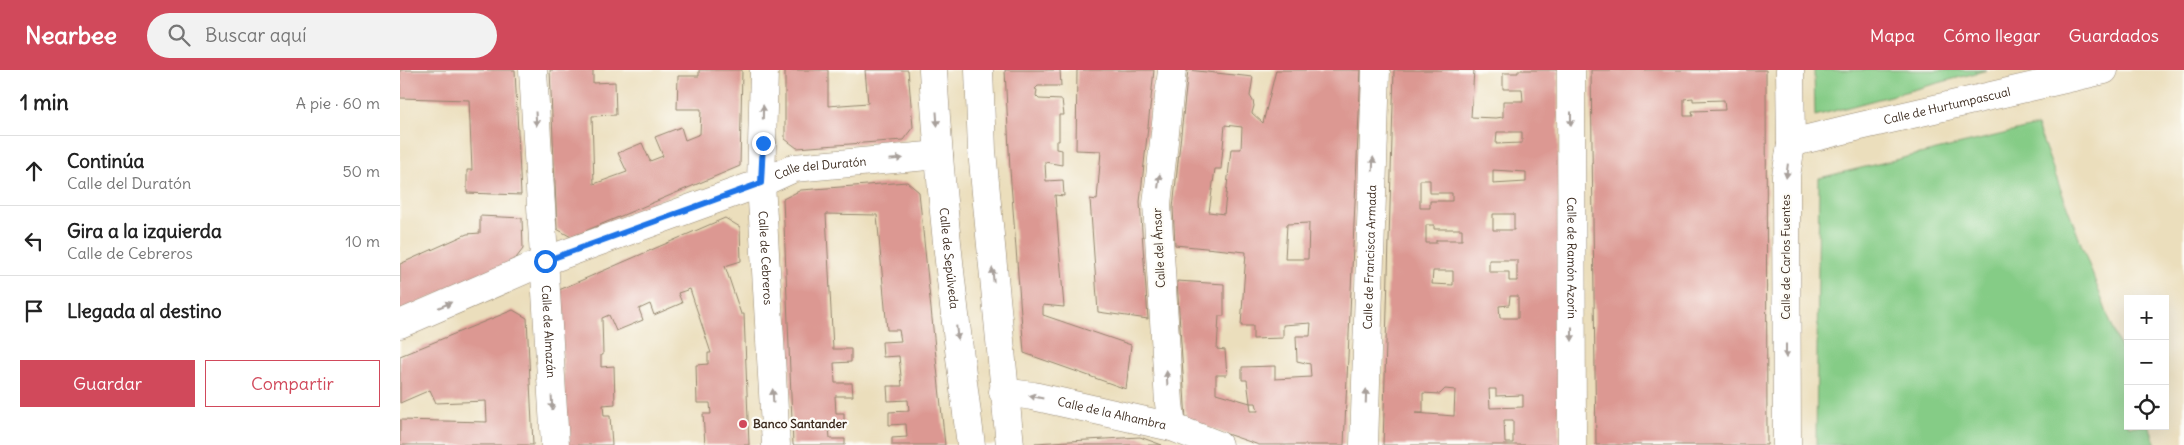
<!DOCTYPE html>
<html lang="es">
<head>
<meta charset="utf-8">
<style>
  body { margin:0; font-family:Delius,sans-serif; background:#f2f2f2; color:#222 }
  .controls { position:absolute; right:15px; bottom:15px; display:grid; overflow:hidden; border-radius:0px; box-shadow:0 5px 20px #0002 }
  .controls button { width:45px; height:45px; display:grid; place-items:center; padding:0; border:0; border-bottom:1px solid #e0e0e0; background:#fff; color:#222; font:25px sans-serif }
  .stop { position:absolute; width:15px; height:15px; margin:-11px; border:4px solid #1a73e8; border-radius:50%; background:#fff }
  .stop.end { background:#1a73e8; border-color:#fff; box-shadow:0 1px 5px #0008 }
  .list { margin:0; padding:0; list-style:none }
  h2 { display:flex; justify-content:space-between; align-items:center; height:65px; margin:0; padding:0 20px; font-size:21px }
  h2 small { font-size:16px; font-weight:400; color:#767676 }
  .list li { display:grid; grid-template-columns:32px 1fr auto; gap:15px; align-items:center; box-sizing:border-box; height:70px; padding:0 20px; border-top:1px solid #e0e0e0 }
  .list b { display:block; font-size:19px; white-space:nowrap }
  .list p { margin:0; font-size:16px; white-space:nowrap; color:#767676 }
  .list em { font-size:16px; font-style:normal; color:#767676 }
  .actions { display:flex; gap:10px; padding:15px 20px }
  .actions a { flex:1; padding:11px 0; border:1px solid #d1495b; border-radius:0px; text-align:center; font-size:18px; color:#d1495b }
  .actions .main { background:#d1495b; color:#fff }
  .icon { flex:none; width:28px; height:28px; fill:none; stroke:currentColor; stroke-width:2; stroke-linecap:round; stroke-linejoin:round }
  .map { position:relative; flex:none; width:1784px; height:375px; overflow:hidden }
  header { display:flex; align-items:center; gap:30px; box-sizing:border-box; height:70px; padding:0 25px; background:#d1495b; color:#fff }
  header strong { font-size:24px }
  nav { display:flex; gap:28px; margin-inline-start:auto; font-size:18px }
  .search { width:350px; height:45px; background:#f2f2f2; display:flex; align-items:center; gap:12px; box-sizing:border-box; padding:0 18px; border-radius:28px; color:#767676; font-size:19px }
  main { display:flex }
  aside { flex:1; background:#fff }
  .map>svg:first-child { display:block }
  .green { fill:#85cc86; stroke:#607b52 }
  .building { fill:#dc9892; fill-rule:evenodd }
  .lines { fill:none; stroke-linecap:round; stroke-linejoin:round }
  .street-casing { stroke:#93846d; stroke-width:29 }
  .secondary-casing { stroke:#93846d; stroke-width:29 }
  .street { stroke:#fff; stroke-width:28 }
  .secondary { stroke:#fff; stroke-width:28 }
  .oneway { fill:#a79f9a }
  .route { stroke:#1a73e8; stroke-width:6 }
  .poi-dot { fill:#d1495b; stroke:#fdfcf7; stroke-width:2 }
  .labels { text-anchor:middle; stroke-width:4.5; stroke-linejoin:round; paint-order:stroke }
  .street-label { font-size:12px; fill:#3b2a1e; stroke:#fdfcf7 }
  .poi-label { font-size:12px; font-weight:bold; fill:#3b2a1e; stroke:#fdfcf7; text-anchor:start }
</style>
</head>
<body>
<header>
<strong>Nearbee</strong>
<div class="search"><svg class="icon" aria-label="search" viewBox="0 0 24 24"><circle cx="10" cy="10" r="6"/><path d="M15 15l6 6"/></svg>Buscar aquí</div>
<nav><a>Mapa</a><a>Cómo llegar</a><a>Guardados</a></nav>
</header>
<main>
<aside>
<h2>1 min<small>A pie · 60 m</small></h2>
<ul class="list">
<li><svg class="icon" aria-label="ahead" viewBox="0 0 24 24"><path d="M12 20V5M6 11l6-6 6 6"/></svg><div><b>Continúa</b><p>Calle del Duratón</p></div><em>50 m</em></li>
<li><svg class="icon" aria-label="left" viewBox="0 0 24 24"><path d="M17 20v-9H6M10 6l-5 5 5 5"/></svg><div><b>Gira a la izquierda</b><p>Calle de Cebreros</p></div><em>10 m</em></li>
<li><svg class="icon" aria-label="arrive" viewBox="0 0 24 24"><path d="M6 21V4h12l-3 4 3 4H6"/></svg><div><b>Llegada al destino</b></div></li>
</ul>
<div class="actions"><a class="main">Guardar</a><a>Compartir</a></div>
</aside>
<div class="map">
<svg width="1784" height="375" viewBox="0 0 1784 375">
  <rect width="100%" height="100%" fill="#fdfcf7"/>
  <filter id="ink" filterUnits="userSpaceOnUse"><feTurbulence type="fractalNoise" baseFrequency=".02" numOctaves="2"/><feDisplacementMap in="SourceGraphic" scale="10" xChannelSelector="R" yChannelSelector="G"/><feConvolveMatrix kernelMatrix="1 2 1 2 8 2 1 2 1" color-interpolation-filters="sRGB"/></filter>
  <filter id="wash" filterUnits="userSpaceOnUse"><feTurbulence type="fractalNoise" baseFrequency=".0096" numOctaves="4" result="noise"/><feDisplacementMap in="SourceGraphic" scale="20" xChannelSelector="R" yChannelSelector="G"/><feGaussianBlur stdDeviation="1.12" result="paint"/><feColorMatrix in="noise" values="0 0 0 0 0 0 0 0 0 0 0 0 0 0 0 0 0 1.4 0 .05"/><feComposite in="paint" operator="in"/></filter>
  <g filter="url(#wash)">
    <rect width="100%" height="100%" fill="#ebdebc"/>
    <!-- green -->
    <path class="green" d="M1414,0H1587L1415,46Z
      M1637,56L1728,299V356H1749L1756,375H1416L1419,108Z"/>
    <g id="blocks">
      <!-- building -->
      <path class="building" d="M0,0H115L121,125L67,123V100H72L69,30L0,28Z
        M150,0H193V13L215,12L216,45L192,46L194,114L227,102L218,83L242,73L250,91L263,86L255,67L281,57L285,70L300,64L301,39H277L278,6H299V0H342L340,96L171,167L157,159Z
        M385,0H428V36L468,33L465,0H508L513,57L503,70L397,78L385,69Z
        M605,0H660L661,16H638L635,19L637,20L636,26L639,29L662,30L664,45H659V71H656V79L662,80V95L645,92L646,111L663,110L664,126L655,125L664,237L643,235V245L731,275L726,319L624,283L610,100Z
        M677,0H754L740,132L748,249L698,242L690,129L697,130L701,81L676,80Z
        M788,0L853,7L850,26L853,31L854,36L852,43L863,53L876,0H961L944,375H859L786,350L777,211L824,214V246H819L817,279L825,280L827,305H816V323L850,333L851,341H858L856,333H850L847,310H842V297L875,296V309L911,307L910,294L897,291L896,266H910L911,253L883,255V268L853,269V256H841L846,182L775,175L773,138ZM825,55L842,57L841,79H831L824,144L809,142L815,99H821ZM909,153L908,189H885L887,154Z
        M994,0H1074L1071,47L1096,48L1103,47V31H1123L1122,19H1103V3H1118V0H1158L1159,375H983ZM1097,62H1122V73L1096,74ZM1093,100L1126,102V112L1093,114ZM1020,110H1030V123H1052V131H1030V138H1020ZM1093,144H1114V160H1093ZM1026,155H1034V159H1062V170H1036V173H1026ZM1089,190H1117V211H1109V202H1089ZM1033,201H1053V215L1032,214ZM1110,226H1118V248H1100L1099,236L1109,235ZM1045,319L1055,320L1054,346L1015,343H1023V323L1040,324ZM1089,319H1096V326L1123,325V337L1090,338ZM1104,350H1113V373H1105Z
        M1191,0H1366L1367,375H1196ZM1293,28V31L1324,30L1325,40L1292,41L1293,46H1284V29Z
        M507,112L519,122L545,375H492V368L507,367L506,354L489,355V342L509,341L508,330L488,331L487,316H502L499,286L483,287L482,272L501,271L499,260H487L477,145L426,144L433,279H451V292L434,293L435,313H452L453,326H435L436,343H444V355L429,356L430,369H445V375H393L383,129L401,120Z
        M80,146L122,148L123,179L113,192L0,241V194L67,164L80,163Z
        M325,148L340,157L341,191L325,196L341,244H344L349,375H305L303,344H311L310,333H297L296,295L308,294V283H311L290,219L278,223L282,233L254,245L250,234L239,239L243,250L216,261L209,245L202,248L203,285H201V297L214,296L215,334L203,335L204,346H210L212,375H167L159,220Z
        M113,240L127,248L133,375H0V350L87,352L86,331L36,333L30,320L0,333V286Z
        M740,367L762,375H636L635,373Z"/>
    </g>
  </g>
  <g filter="url(#ink)">
    <use href="#blocks" fill-opacity="0" stroke="#93846d" stroke-width="1"/>
    <g class="lines">
      <!-- street casing -->
      <g class="street-casing">
        <g id="street">
          <path id="s1" d="M133,0L155,375"/>
          <path id="s2" d="M364,0L361,113L376,375"/>
          <path id="s3" d="M1171,0L1172,375"/>
          <path id="s4" d="M1391,75L1399,71L1452,58L1704,0"/>
          <path id="s5" d="M0,254L145,191L361,113L394,98L539,85"/>
          <path id="s6" d="M603,322L633,326L772,357L818,375"/>
          <path d="M772,357L769,333L757,134L772,0"/>
          <path id="s7" d="M964,375L976,0"/>
          <path d="M1387,375L1386,106L1391,75L1390,0"/>
        </g>
      </g>
      <!-- secondary casing -->
      <g class="secondary-casing">
        <g id="secondary">
          <path id="s8" d="M533,0C540,125 555,251 571,375"/>
          <path d="M579,0L582,81L610,375"/>
        </g>
      </g>
      <!-- street -->
      <use href="#street" class="street"/>
      <!-- secondary -->
      <use href="#secondary" class="secondary"/>
    </g>
    <!-- one-way arrows -->
    <defs><path id="oneway-solid" d="M-6-.8H1V-3.2L6.5 0L1 3.2V.8H-6Z" transform="scale(1.25)"/></defs>
    <g class="oneway">
      <use href="#oneway-solid" transform="translate(363 42) rotate(-89)"/>
      <use href="#oneway-solid" transform="translate(136 49) rotate(86)"/>
      <use href="#oneway-solid" transform="translate(537 49) rotate(86)"/>
      <use href="#oneway-solid" transform="translate(1171 49) rotate(90)"/>
      <use href="#oneway-solid" transform="translate(496 89) rotate(-5)"/>
      <use href="#oneway-solid" transform="translate(973 94) rotate(-88)"/>
      <use href="#oneway-solid" transform="translate(1387 101) rotate(97)"/>
      <use href="#oneway-solid" transform="translate(759 111) rotate(-83)"/>
      <use href="#oneway-solid" transform="translate(593 205) rotate(-95)"/>
      <use href="#oneway-solid" transform="translate(45 235) rotate(-23)"/>
      <use href="#oneway-solid" transform="translate(557 263) rotate(84)"/>
      <use href="#oneway-solid" transform="translate(1172 264) rotate(90)"/>
      <use href="#oneway-solid" transform="translate(1386 281) rotate(90)"/>
      <use href="#oneway-solid" transform="translate(767 308) rotate(-93)"/>
      <use href="#oneway-solid" transform="translate(373 326) rotate(-93)"/>
      <use href="#oneway-solid" transform="translate(966 326) rotate(-88)"/>
      <use href="#oneway-solid" transform="translate(636 327) rotate(-169)"/>
      <use href="#oneway-solid" transform="translate(152 333) rotate(87)"/>
    </g>
  </g>
  <g class="lines" filter="url(#ink)">
    <!-- route -->
    <path class="route" d="M145,191L361,113L363,73"/>
  </g>
  <!-- markers -->
  <circle class="poi-dot" cx="343" cy="354" r="5"/>
  <g class="labels">
    <!-- street labels -->
    <g class="street-label">
      <text dy="4" stroke="none"><textPath href="#s4" startOffset="161">Calle de Hurtumpascual</textPath></text>
      <text dy="4" stroke="none"><textPath href="#s5" startOffset="450">Calle del Duratón</textPath></text>
      <text transform="translate(759 178) rotate(-93)" y="4">Calle del Ánsar</text>
      <text transform="translate(1386 187) rotate(-90)" y="4">Calle de Carlos Fuentes</text>
      <text dy="4" stroke="none"><textPath href="#s2" startOffset="188">Calle de Cebreros</textPath></text>
      <text dy="4" stroke="none"><textPath href="#s8" startOffset="189">Calle de Sepúlveda</textPath></text>
      <text dy="4" stroke="none"><textPath href="#s7" startOffset="188">Calle de Francisca Armada</textPath></text>
      <text dy="4" stroke="none"><textPath href="#s3" startOffset="188">Calle de Ramón Azorín</textPath></text>
      <text dy="4" stroke="none"><textPath href="#s1" startOffset="262">Calle de Almazán</textPath></text>
      <text dy="4" stroke="none"><textPath href="#s6" startOffset="111">Calle de la Alhambra</textPath></text>
    </g>
    <!-- poi labels -->
    <g class="poi-label">
      <text x="353" y="358">Banco Santander</text>
    </g>
  </g>
</svg>
<div class="controls">
<button>+</button>
<button>−</button>
<button><svg class="icon" aria-label="locate" viewBox="0 0 24 24"><circle cx="12" cy="12" r="6"/><path d="M12 2v4M12 18v4M2 12h4M18 12h4"/></svg></button>
</div>
<div class="stop" style="left:145px;top:191px"></div>
<div class="stop end" style="left:363px;top:73px"></div>
</div>
</main>
</body>
</html>
